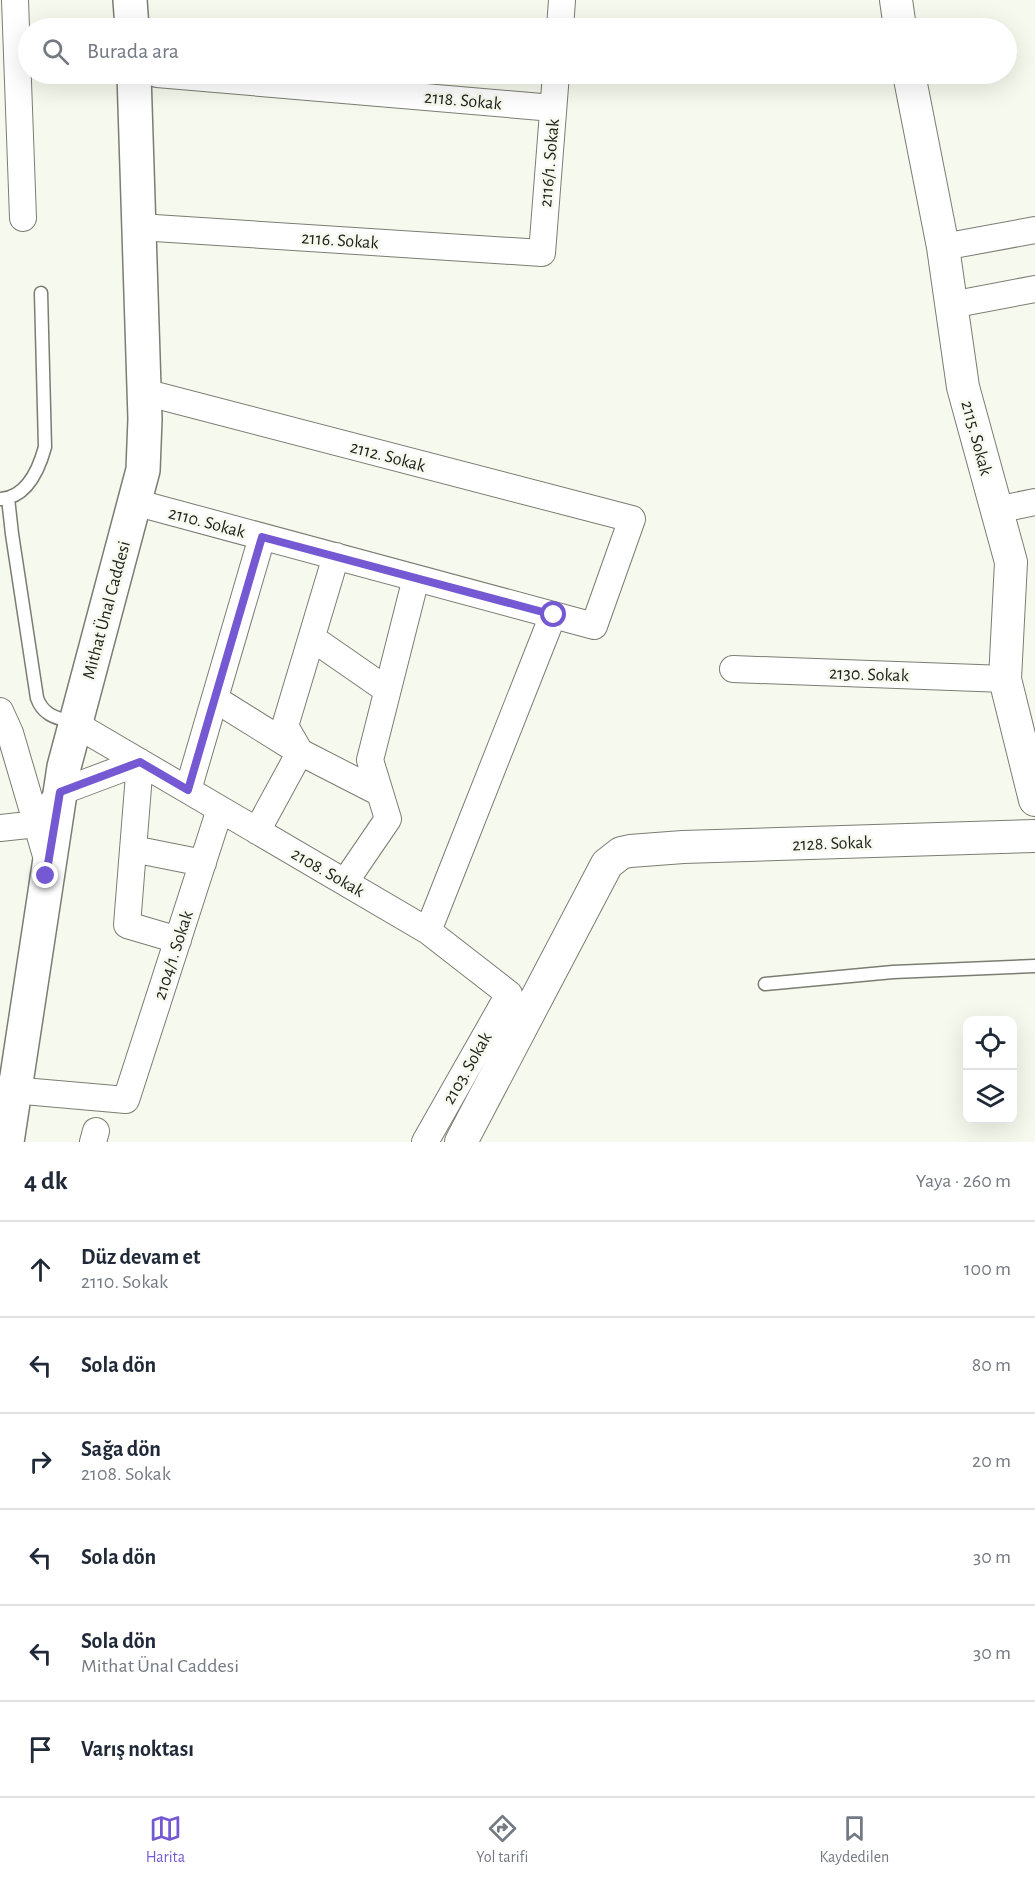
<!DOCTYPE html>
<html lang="tr">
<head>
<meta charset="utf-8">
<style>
  body { margin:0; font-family:"Alegreya Sans",sans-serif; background:#f6f6f7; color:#1f2937 }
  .controls { position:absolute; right:18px; bottom:18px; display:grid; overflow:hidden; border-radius:12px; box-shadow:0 6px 24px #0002 }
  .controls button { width:54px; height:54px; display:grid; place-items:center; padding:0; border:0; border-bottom:2px solid #e0e1e3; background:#fff; color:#1f2937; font:30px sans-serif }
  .stop { position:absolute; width:18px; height:18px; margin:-14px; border:4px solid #7559d3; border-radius:50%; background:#fff }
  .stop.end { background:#7559d3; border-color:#fff; box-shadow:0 2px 6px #0008 }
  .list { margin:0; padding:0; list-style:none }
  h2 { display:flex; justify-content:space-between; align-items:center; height:78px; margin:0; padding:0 24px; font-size:26px }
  h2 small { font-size:20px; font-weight:400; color:#747a83 }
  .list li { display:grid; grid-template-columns:39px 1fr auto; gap:18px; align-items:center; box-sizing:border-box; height:96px; padding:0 24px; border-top:2px solid #e0e1e3 }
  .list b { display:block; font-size:22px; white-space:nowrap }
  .list p { margin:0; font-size:20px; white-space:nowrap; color:#747a83 }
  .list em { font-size:20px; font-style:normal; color:#747a83 }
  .icon { flex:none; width:33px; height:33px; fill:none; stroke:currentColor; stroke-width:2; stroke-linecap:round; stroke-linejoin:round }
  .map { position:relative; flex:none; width:1035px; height:1142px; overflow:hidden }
  .search { position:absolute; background:#fff; box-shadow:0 6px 24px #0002; left:18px; right:18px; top:18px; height:66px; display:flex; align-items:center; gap:15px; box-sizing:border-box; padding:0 21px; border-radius:33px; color:#747a83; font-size:22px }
  .sheet { height:654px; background:#fff }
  nav { display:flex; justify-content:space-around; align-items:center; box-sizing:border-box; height:84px; border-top:2px solid #e0e1e3; background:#fff; font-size:16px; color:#747a83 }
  nav a { display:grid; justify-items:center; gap:3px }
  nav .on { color:#7559d3 }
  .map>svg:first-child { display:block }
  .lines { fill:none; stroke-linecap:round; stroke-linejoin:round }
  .service-casing { stroke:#7b7d73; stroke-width:15 }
  .minor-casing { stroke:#7b7d73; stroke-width:28 }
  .tertiary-casing { stroke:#7b7d73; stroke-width:34 }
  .secondary-casing { stroke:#7b7d73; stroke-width:36 }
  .service { stroke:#fff; stroke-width:12 }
  .minor { stroke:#fff; stroke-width:26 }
  .tertiary { stroke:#fff; stroke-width:32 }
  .secondary { stroke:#fff; stroke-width:33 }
  .route { stroke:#7559d3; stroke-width:8 }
  .labels { text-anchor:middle; stroke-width:5; stroke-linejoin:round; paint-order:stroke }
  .street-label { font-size:18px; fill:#21221e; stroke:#f6f9ed }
</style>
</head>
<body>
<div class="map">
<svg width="1035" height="1142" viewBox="0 0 1035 1142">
  <rect width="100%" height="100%" fill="#f6f9ed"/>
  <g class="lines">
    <!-- service casing -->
    <g class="service-casing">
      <path id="service" d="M8,498L12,534L37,698C43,716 58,718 74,723
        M1,499C27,497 39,469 45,447L41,293
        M765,984L893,972L1035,966"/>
    </g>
    <!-- minor casing -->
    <g class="minor-casing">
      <path id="minor" d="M15,0L23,218
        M560,28L562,0
        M157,74L553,108
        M139,227L542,253L556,74
        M943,247L1035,230
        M951,305L1035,289
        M134,502L594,626L632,519L144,392
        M996,510L1035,502
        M336,556L285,726L300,752L380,793
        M312,638L387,690
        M733,669L1005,679
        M215,699L300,752L257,831
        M0,711L10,733L47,859
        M75,724L428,931L509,994L425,1142
        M140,762L127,925L178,940
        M188,790L262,537
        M51,804L60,792L140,762
        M0,828L37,824
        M133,849L203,863
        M345,882L388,819L370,760L416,578
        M428,931L553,615
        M0,1089L126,1100L220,809
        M93,1142L96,1131"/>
    </g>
    <!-- tertiary casing -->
    <g class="tertiary-casing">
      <path id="tertiary" d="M896,0L900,28
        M909,74L943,247L963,387L1011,562L1005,679L1035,800
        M461,1142L607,864L621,853L630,851L683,847L1035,836"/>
    </g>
    <!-- secondary casing -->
    <g class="secondary-casing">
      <path id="secondary" d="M130,0L132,28
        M7,1142L64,767L143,470L145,419L134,74"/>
    </g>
    <!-- service -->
    <use href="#service" class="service"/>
    <!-- minor -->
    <use href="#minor" class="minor"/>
    <!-- tertiary -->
    <use href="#tertiary" class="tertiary"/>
    <!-- secondary -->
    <use href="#secondary" class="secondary"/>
  </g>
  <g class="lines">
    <!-- route -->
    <path class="route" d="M46,876L60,792L140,762L188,790L262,537L554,615"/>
  </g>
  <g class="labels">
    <!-- street labels -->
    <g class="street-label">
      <text transform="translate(463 100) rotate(5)" y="6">2118. Sokak</text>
      <text transform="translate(549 163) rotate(-85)" y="6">2116/1. Sokak</text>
      <text transform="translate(340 240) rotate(4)" y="6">2116. Sokak</text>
      <text transform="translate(977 438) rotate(75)" y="6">2115. Sokak</text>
      <text transform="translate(388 456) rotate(15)" y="6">2112. Sokak</text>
      <text transform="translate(207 522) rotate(15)" y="6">2110. Sokak</text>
      <text transform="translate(106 610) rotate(-75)" y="6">Mithat Ünal Caddesi</text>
      <text transform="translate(869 674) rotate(2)" y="6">2130. Sokak</text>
      <text transform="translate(832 843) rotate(-2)" y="6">2128. Sokak</text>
      <text transform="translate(328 872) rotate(30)" y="6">2108. Sokak</text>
      <text transform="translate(173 955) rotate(-72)" y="6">2104/1. Sokak</text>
      <text transform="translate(467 1068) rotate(-60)" y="6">2103. Sokak</text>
    </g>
  </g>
</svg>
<div class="controls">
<button><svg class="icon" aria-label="locate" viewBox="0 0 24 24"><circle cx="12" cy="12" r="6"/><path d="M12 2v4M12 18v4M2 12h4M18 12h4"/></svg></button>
<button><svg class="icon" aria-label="layers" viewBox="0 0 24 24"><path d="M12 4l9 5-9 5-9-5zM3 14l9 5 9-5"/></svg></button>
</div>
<div class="stop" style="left:554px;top:615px"></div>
<div class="stop end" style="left:46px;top:876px"></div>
<div class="search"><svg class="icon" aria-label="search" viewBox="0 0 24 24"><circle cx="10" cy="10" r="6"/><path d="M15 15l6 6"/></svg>Burada ara</div>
</div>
<section class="sheet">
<h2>4 dk<small>Yaya · 260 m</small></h2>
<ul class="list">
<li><svg class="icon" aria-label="ahead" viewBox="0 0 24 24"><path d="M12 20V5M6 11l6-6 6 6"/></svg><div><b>Düz devam et</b><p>2110. Sokak</p></div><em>100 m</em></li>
<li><svg class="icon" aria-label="left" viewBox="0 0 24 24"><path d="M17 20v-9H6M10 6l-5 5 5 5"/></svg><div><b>Sola dön</b></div><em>80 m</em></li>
<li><svg class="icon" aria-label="right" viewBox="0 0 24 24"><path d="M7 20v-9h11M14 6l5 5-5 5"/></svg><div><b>Sağa dön</b><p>2108. Sokak</p></div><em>20 m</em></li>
<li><svg class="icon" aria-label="left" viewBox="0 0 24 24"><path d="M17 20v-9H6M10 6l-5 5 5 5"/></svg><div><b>Sola dön</b></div><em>30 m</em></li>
<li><svg class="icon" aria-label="left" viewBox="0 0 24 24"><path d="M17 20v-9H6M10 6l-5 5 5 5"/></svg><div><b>Sola dön</b><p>Mithat Ünal Caddesi</p></div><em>30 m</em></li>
<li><svg class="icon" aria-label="arrive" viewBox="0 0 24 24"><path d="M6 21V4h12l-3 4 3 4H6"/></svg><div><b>Varış noktası</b></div></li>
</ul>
</section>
<nav>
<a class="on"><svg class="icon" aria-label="map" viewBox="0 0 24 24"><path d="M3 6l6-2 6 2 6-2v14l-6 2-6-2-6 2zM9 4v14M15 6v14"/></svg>Harita</a>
<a><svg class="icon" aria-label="directions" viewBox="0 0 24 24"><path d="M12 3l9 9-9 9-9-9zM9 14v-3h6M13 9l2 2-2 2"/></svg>Yol tarifi</a>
<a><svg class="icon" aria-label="saved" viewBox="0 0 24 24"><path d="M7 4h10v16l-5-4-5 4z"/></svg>Kaydedilen</a>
</nav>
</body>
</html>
